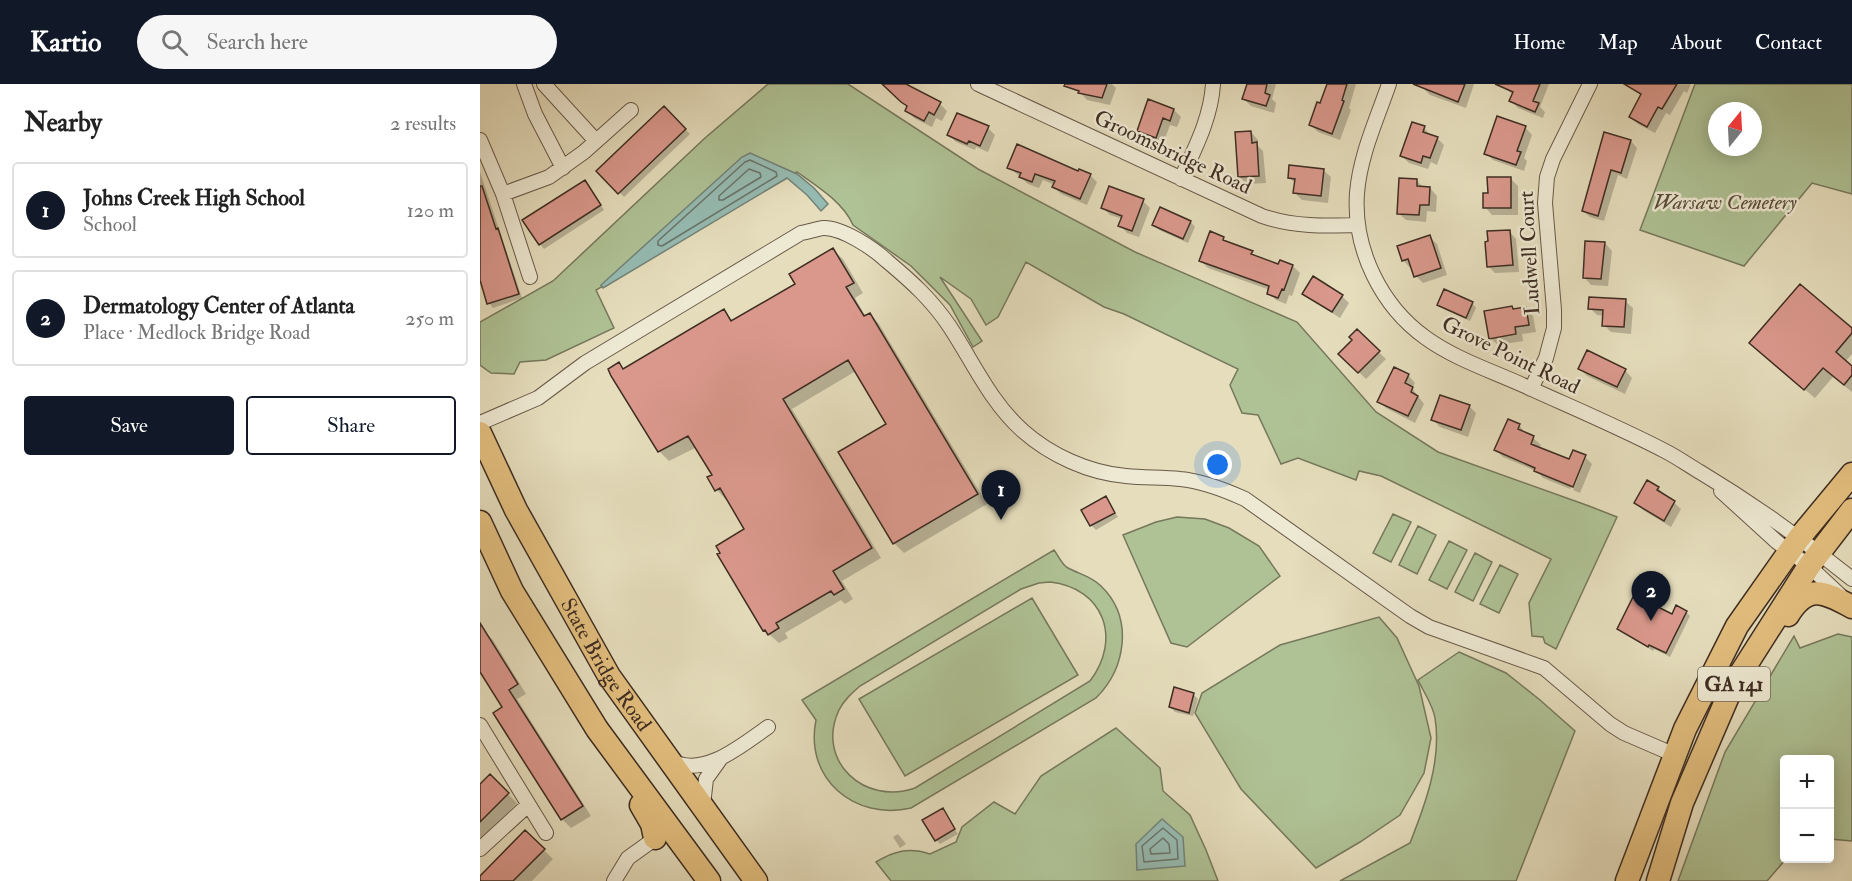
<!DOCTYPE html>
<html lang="en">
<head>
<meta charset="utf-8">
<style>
  body { margin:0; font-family:"IM FELL Double Pica",serif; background:#f6f6f6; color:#222 }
  .controls { position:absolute; right:18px; bottom:18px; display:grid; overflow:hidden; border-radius:6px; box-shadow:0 3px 15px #0003 }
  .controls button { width:54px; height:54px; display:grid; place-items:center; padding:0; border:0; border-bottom:2px solid #e0e0e0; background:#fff; color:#222; font:30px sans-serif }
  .compass { position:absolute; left:1228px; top:18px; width:54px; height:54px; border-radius:50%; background:#fff; box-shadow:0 3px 15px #0003; rotate:18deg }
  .you { position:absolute; left:738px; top:381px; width:21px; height:21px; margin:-15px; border:4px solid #fff; border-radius:50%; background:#1a73e8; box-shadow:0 0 0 9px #1a73e833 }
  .badge { display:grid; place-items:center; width:39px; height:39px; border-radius:50%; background:#111827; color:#fff; font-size:20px; font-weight:700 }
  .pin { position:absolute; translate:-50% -50px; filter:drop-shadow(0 2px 3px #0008) }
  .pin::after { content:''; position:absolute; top:32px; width:21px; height:18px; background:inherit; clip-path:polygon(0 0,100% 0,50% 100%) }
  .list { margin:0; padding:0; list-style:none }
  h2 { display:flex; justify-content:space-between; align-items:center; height:78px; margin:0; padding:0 24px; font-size:26px }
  h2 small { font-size:20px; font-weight:400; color:#767676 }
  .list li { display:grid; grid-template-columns:39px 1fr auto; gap:18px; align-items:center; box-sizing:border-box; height:96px; margin:0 12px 12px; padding:0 12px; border:2px solid #e0e0e0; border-radius:6px }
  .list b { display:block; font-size:22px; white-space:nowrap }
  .list p { margin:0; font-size:20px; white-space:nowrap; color:#767676 }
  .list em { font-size:20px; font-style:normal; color:#767676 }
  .actions { display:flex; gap:12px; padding:18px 24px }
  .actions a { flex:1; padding:14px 0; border:2px solid #111827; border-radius:6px; text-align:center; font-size:21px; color:#111827 }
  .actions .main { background:#111827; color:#fff }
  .icon { flex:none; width:33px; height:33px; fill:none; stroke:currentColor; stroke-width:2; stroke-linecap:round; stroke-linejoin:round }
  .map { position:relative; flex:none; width:1372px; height:797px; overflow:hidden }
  header { display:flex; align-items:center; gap:36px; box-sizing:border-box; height:84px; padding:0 30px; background:#111827; color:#fff }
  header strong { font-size:28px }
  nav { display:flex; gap:33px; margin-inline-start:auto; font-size:21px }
  .search { width:420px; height:54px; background:#f6f6f6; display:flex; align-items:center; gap:15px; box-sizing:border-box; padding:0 21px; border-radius:33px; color:#767676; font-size:22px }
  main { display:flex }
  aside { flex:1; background:#fff }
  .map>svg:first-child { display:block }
  .green { fill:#afc295; stroke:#76785c; stroke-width:1.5; fill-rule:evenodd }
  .water { fill:#96bbb2; stroke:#738278; stroke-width:1.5 }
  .shadow { fill:#0003 }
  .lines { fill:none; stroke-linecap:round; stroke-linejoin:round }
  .shore { stroke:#6a746a; stroke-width:1.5 }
  .building { fill:#da988c; stroke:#3e2d22; stroke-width:1.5 }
  .minor-casing { stroke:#685948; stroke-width:16 }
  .trunk-casing { stroke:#3e2d22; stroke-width:25 }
  .minor { stroke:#eee9d3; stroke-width:14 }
  .trunk { stroke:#e2be7e; stroke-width:22 }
  .labels { text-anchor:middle; stroke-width:5; stroke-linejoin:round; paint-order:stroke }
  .shield { fill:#eee9d3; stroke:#736557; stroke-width:1.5 }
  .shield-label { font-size:20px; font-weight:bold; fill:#3e2d22 }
  .street-label { font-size:21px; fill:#3e2d22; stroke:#eee9d3 }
  .park-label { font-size:21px; font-style:italic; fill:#554b39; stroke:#eee9d3 }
</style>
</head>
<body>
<header>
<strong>Kartio</strong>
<div class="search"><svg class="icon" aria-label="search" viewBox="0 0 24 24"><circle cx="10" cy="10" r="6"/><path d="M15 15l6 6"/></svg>Search here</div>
<nav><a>Home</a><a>Map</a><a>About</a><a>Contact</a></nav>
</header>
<main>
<aside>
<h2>Nearby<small>2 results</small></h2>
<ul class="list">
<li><span class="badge">1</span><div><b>Johns Creek High School</b><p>School</p></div><em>120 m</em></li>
<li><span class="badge">2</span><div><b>Dermatology Center of Atlanta</b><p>Place · Medlock Bridge Road</p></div><em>250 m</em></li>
</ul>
<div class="actions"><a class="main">Save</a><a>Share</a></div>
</aside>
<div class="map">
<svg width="1372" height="797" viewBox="0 0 1372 797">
  <rect width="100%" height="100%" fill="#e5ddbc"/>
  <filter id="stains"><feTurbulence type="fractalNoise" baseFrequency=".00333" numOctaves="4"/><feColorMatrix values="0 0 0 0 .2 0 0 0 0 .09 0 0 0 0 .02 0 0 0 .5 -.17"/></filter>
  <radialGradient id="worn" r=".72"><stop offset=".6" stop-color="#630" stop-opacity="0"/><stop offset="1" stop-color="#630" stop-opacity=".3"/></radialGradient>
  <!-- green -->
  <path class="green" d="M288,0H368L498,85L655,168L817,238L896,328L958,368L1109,422L1137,433L1076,565L1065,559L1063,553L1052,552L1049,519L1071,475L901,392L879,387L876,396L818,374L801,380L778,331L762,329L750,301L758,285L644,230L624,223L546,178L518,233L506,241L491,215L460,193L502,257L493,263L470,221L431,182L373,141C363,118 337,102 317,88L116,206L134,244L66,276L40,278L34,290L11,289L0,281V238L73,197L225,54Z
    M1215,0H1372V110L1332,99L1264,182L1160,146ZM1237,27H1273V63H1237Z
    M913,430L931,438L911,478L893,469Z
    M697,433L725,435L749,444L779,462L800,492L707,563L691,559L643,451L676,438Z
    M938,442L956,451L937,490L919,481Z
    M969,457L987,466L967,505L949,496Z
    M574,466C578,471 582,481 588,484C599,490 611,492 621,502C654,534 646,584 616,614L431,724C375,737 324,695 336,636L322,616ZM570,498C624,504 642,555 610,597L435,704C385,722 335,677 359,626C364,616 372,609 380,602L541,505L559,499Z
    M995,469L1012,478L993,517L975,508Z
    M1020,481L1038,490L1019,529L1000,520Z
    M552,514L598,591L425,692L379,615Z
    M899,533L917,554L939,602L951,654L944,689L920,731L880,758L836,784L761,705L715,629L722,609L800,561Z
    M1358,550L1372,553V757L1350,755V676H1304L1306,775L1287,797H1198L1245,668L1314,552L1320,564Z
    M979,568L1026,589L1060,616L1095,647L1036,797H860L930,759C945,721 962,676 955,634C953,621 943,607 938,596Z
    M636,644L680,684L683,707L710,731L726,766L738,797H411L396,778C414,767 429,763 450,770L476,758L482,743L514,718L535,730L561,692Z"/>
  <!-- water -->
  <path class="water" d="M270,69L317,90L334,104L348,120L341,127L327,111L307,94L123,204L121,201L262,73Z
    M682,735L703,753L705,782L657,786L656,760Z"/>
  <!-- shadow -->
  <path class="shadow" d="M403,0H430L427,2L460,20L467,27L462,37L456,34L452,43L434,34L427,27L428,24Z
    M592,0H632L636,4L630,21L607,16Z
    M769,0H796L792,15L796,19L794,29L771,22L764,15Z
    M847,0H876L869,24L871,26L860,56L838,48L831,41L841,21L848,2Z
    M945,0H994L986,24L950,11L943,4Z
    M1026,0H1069L1060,23L1065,28L1063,34L1038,24L1031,17L1032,10L1025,3Z
    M1151,0H1211L1207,9L1204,7L1190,31L1186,29L1175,49L1158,40L1150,33L1162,12L1150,2Z
    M184,25L210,50L144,113L119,87Z
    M694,26L701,33L697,43L690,41L683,60L666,54L659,46Z
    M1045,43L1052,51L1044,74L1047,77L1044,87L1013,76L1006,69Z
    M508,44L515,51L508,68L496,63L495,66L476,58L469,51Z
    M944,44L951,52L957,54L964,61L957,81L951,78L948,85L929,79L922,72Z
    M771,48L778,56V62L783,67L786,99L767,100L760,93Z
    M1125,50L1151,57L1157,64L1147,95L1138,91L1124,137L1110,133L1103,127Z
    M529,83L610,91L617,98L607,121L581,110L574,103L575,101L563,96L559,104L548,100Z
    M843,86L851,93L848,119L822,116L815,109L816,100L809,93Z
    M0,88L42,214L13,224L9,219L0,193Z
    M1031,95L1038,102V131H1012L1005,123L1009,111Z
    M936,96L944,104H950L957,112L956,128L947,127L946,138L926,136L918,129Z
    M109,102L124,126L64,165L60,160Z
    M663,117L670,124L659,153L647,149L640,141L643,135L630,131L623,124Z
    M681,125L711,138L715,143L708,159L679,146L674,141Z
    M1029,147L1036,155L1039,188L1015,189L1008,182Z
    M950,153L957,160L967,191L943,199L936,192L933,183L930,184L923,176Z
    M743,154L749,160L772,169L778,174L799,182H813L820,189L812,212L809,211L806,220L796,216L789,209L790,206L728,184L721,177Z
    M1125,159L1132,167L1128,202L1111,201L1104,193Z
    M353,166L363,175L383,209L375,214L386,233L390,230L399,240L507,420L424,469L414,459L360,369L408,341L376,287L312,325L401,474L362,497L373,515L365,520L361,516L305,549L308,554L299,559L284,546L242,469L266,446L248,415L246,416L237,406L234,391L217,363L189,377L179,367L139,280L145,286L244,227L254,238L317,200Z
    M1320,202L1372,246V270L1365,278L1372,284V308L1353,293L1335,314L1281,269Z
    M824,209L862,212L869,219L860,234L831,216Z
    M1145,217L1153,224L1151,250L1131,248L1124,241V232L1117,231L1110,224Z
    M992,219L996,224L990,237L964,225L959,221Z
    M1045,224L1053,232L1056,248L1042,250L1043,257L1018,261L1010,254L1034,226Z
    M877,247L906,275L886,295L860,270L874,256Z
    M1100,285L1145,286L1152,294L1145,310L1107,292Z
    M928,291L935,299L932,304L944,320L935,339L906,324L899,317Z
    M989,322L996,329L988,353L960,343L953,336Z
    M1039,341L1046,350L1053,354L1061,361L1059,364L1090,376L1105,373L1106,374H1103L1090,405L1063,394L1058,388L1023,373L1016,366Z
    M1106,374L1112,380L1100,409L1093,406Z
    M1178,404L1201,425L1191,443L1163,426L1156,419Z
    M625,414L638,433L616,446L611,441Z
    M1206,528L1210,532L1190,573L1174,565L1173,567L1139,545Z
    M4,547L13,556L46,610L37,615L111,732L91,744L82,735L24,624L0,585V550Z
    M713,610L718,615L713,632L695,628L690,623Z
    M10,692L37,719L0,758V702Z
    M462,726L478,750L460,760L456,756Z
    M45,748L73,775L52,797H0V794Z
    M418,750L426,760L420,764L413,753Z"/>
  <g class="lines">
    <!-- shore -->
    <path class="shore" d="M270,76L296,88L297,92L182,162L178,161V157L265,78Z
      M269,85L280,89L281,93L243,116H239V112Z
      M683,744L697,756L698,775L664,778L662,762Z
      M683,754L689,760L690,769L671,770L670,765Z"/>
  </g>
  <!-- building -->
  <path class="building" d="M402,0H426L461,18L454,31L449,28L444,37L425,27L427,22L421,18Z
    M585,0H627L622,14L598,9L599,7L584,2Z
    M767,0H787L785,9L790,11L786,22L762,15Z
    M847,0H867L862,16L864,17L852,50L829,41L837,18L840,19Z
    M933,0H985L978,18Z
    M1015,0H1060L1053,17L1059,19L1055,28L1029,17L1033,8Z
    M1144,0H1197L1182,25L1178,23L1167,43L1149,33L1161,10Z
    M668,15L694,25L690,37L683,34L676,54L657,47Z
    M184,22L206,45L138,110L116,87Z
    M477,29L509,42L500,62L489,57L487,60L467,51Z
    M1017,32L1046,42L1037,67L1041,68L1036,81L1004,70Z
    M932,38L945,42L943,48L958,53L950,74L943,72L941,79L920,72Z
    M771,47L772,59L777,58L779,92L758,93L755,48Z
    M1124,48L1151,56L1141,89L1131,86L1118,132L1102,127Z
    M537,60L598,87L599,85L611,90L600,115L572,103L575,97L555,90L552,98L539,93L541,89L527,84Z
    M809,81L844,85L841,112L813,109L815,95L808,94Z
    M1007,93H1031V124H1003V109H1008Z
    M919,94L937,95V102L950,103L949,121H940L939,131L917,130Z
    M105,96L121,121L59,161L42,136Z
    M0,102H2L16,145L18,144L39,210L7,220L0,196Z
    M629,102L664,115L652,147L638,142L642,132L621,124Z
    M680,123L711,137L703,155L672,141Z
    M1030,146L1033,181L1007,183L1005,158L1008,157L1007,147Z
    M730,147L744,153L743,156L773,167L771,170L798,180L800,176L813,181L804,206L802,205L798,214L787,210L789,202L719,177Z
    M950,151L961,184L934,193L928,175L922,177L917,162Z
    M1105,157L1125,158L1121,195L1103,194Z
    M353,164L374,199L366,203L384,232L390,229L498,410L413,460L358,368L406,340L368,276L303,315L392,464L353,487L364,505L354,511L351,507L296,539L299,544L288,551L285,546L283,547L237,470L240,469L236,462L264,445L240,404L235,407L227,393L232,391L208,352L178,368L131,292L128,285L139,278L143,285L244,225L251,237L315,200L309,190Z
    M833,192L863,211L852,228L822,210Z
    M1320,200L1372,244V249L1356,268L1372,282V291L1364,301L1343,284L1324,306L1269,259Z
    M964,205L993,218L986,234L957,221Z
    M1109,213L1146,215L1144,243L1122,242L1123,226L1108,225Z
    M1032,222L1033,225L1046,223L1049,241L1035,243L1036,250L1009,255L1004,227Z
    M877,245L900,267L878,289L858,270L872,256L869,253Z
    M1107,266L1146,285L1137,303L1098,285Z
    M914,283L929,290L925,299L933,303L931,308L938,312L928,332L897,318Z
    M960,311L990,321L981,346L951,336Z
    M1028,335L1040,340L1038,345L1054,352L1051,360L1089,375L1093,366L1106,371L1093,403L1054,387L1055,384L1014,366Z
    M1167,396L1179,403L1177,406L1195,417L1184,437L1154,419Z
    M626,412L635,429L610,442L601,426Z
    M1154,511L1192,530L1196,521L1207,527L1186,569L1169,561L1168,563L1137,545Z
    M0,539L38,600L29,606L103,722L81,736L13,629L22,623L0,588Z
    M694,603L714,609L709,629L689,623Z
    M10,690L29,709L0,738V700Z
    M463,724L475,745L455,757L442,736Z
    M45,746L65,765L33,797H0V792Z"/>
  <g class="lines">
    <!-- minor casing -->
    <g class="minor-casing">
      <path id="minor" d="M44,0L55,30L83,84
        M64,0L116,57
        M498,0L782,132C814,143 845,142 878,141
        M909,0C897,35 880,71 877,109C873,165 901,222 946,254C975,275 1012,287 1045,302C1091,323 1139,343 1185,367C1197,373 1208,381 1220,388C1273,420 1324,456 1372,495
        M0,56L23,110L50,193
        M701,95C715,64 731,34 733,0
        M23,110L69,93L104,68L151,26
        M1051,305L1066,274L1074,244V226L1065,119L1067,93L1073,75L1110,0
        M0,339L58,314L105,279L321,149C328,148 336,145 343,144C362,143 394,165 407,177C432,198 452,216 470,243C493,278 511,319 543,347C570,371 609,389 646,392C664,394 682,393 700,395C723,397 745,406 765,415L930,532L949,543L1064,584L1130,640L1144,649L1195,671
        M1241,407L1297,458L1329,482L1360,511
        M0,641L66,749
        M192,677C224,694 262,661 288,643
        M223,721L226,695L241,674
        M0,765L48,721
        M134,797L148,774L180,751"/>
    </g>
    <!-- trunk casing -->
    <g class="trunk-casing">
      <g id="trunk">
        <path id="s1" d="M0,349L36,426L129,592L276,797"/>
        <path d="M0,438L32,507L117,645L229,797"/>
        <path d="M1308,531C1328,499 1344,508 1372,523"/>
        <path d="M161,721L172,740L175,754"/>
        <path d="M1147,797L1205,645L1257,542L1319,454L1372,390"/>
        <path d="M1178,797L1202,719L1252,603L1329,482L1372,426"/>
      </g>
    </g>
    <!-- minor -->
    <use href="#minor" class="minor"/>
    <!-- trunk -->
    <use href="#trunk" class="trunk"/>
  </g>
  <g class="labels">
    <!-- shield labels -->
    <rect class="shield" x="1218" y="583" width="72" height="34" rx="4.5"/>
    <g class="shield-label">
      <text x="1254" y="607">GA 141</text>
    </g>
    <!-- street labels -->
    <g class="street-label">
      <text transform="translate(693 68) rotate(25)" y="7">Groomsbridge Road</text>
      <text transform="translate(1049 169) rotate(-93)" y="7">Ludwell Court</text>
      <text transform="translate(1031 271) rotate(26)" y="7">Grove Point Road</text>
      <text dy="7" stroke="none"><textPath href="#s1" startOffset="264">State Bridge Road</textPath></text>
    </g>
    <!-- park labels -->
    <g class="park-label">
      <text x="1245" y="125">Warsaw Cemetery</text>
    </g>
  </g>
  <rect width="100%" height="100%" filter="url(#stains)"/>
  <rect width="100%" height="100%" fill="url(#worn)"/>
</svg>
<div class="controls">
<button>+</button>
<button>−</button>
</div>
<svg class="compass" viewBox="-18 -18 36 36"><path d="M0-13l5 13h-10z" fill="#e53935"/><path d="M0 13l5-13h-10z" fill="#767676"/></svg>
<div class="you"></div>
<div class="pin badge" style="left:521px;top:436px">1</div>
<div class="pin badge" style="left:1171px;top:537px">2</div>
</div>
</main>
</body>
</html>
